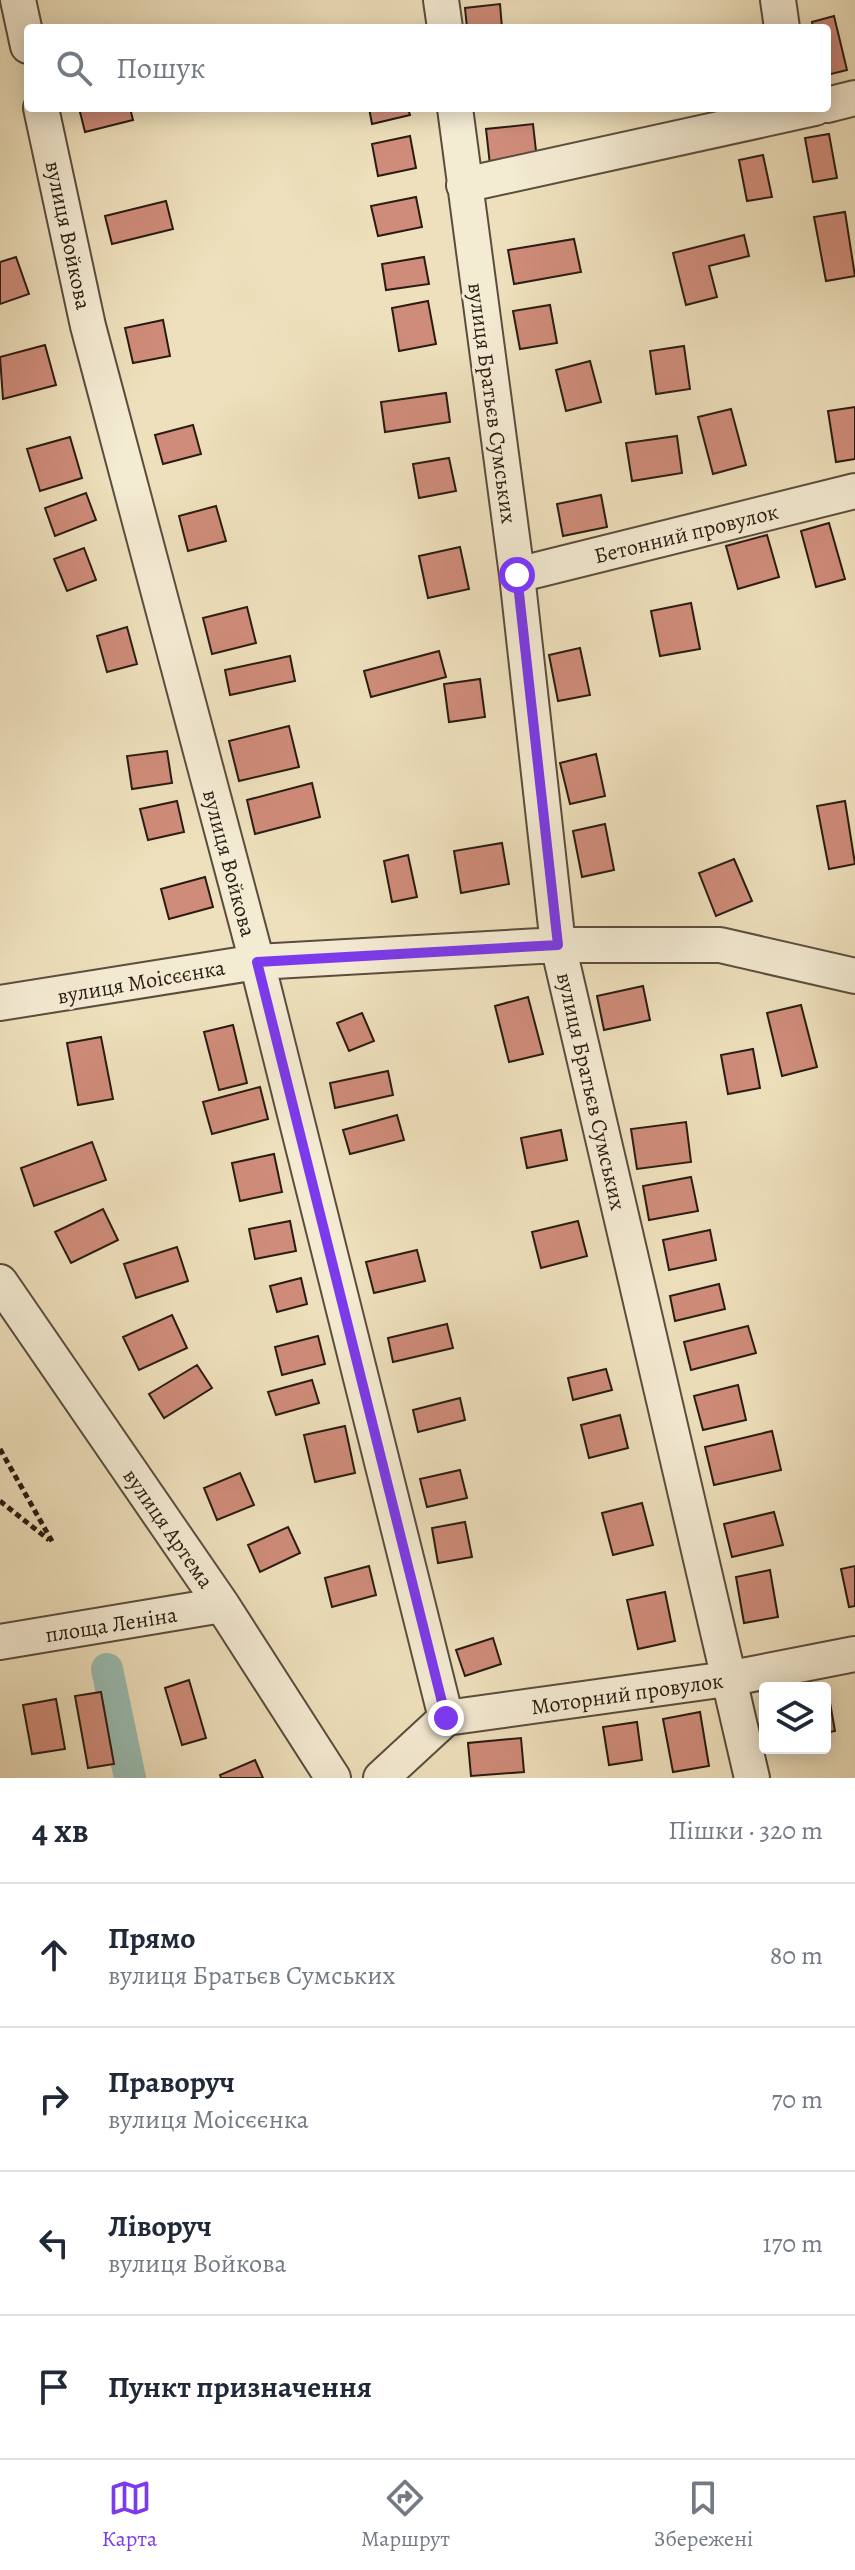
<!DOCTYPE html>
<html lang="uk">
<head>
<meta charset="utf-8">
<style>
  body { margin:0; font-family:Alegreya,serif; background:#f2f2f3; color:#1f2937 }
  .controls { position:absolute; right:24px; bottom:24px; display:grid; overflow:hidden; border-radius:8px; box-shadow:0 4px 20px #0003 }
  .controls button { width:72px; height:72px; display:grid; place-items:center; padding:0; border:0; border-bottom:2px solid #e0e1e3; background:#fff; color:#1f2937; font:40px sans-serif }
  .stop { position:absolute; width:24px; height:24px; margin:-18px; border:6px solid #7c3aed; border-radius:50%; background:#fff }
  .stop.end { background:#7c3aed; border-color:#fff; box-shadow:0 2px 8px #0008 }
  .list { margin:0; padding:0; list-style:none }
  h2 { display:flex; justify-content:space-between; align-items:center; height:104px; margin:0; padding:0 32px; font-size:34px }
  h2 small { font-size:26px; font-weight:400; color:#747a83 }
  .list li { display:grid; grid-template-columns:52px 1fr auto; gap:24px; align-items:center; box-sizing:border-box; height:144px; padding:0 32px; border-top:2px solid #e0e1e3 }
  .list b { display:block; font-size:30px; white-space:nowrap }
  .list p { margin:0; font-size:26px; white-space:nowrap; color:#747a83 }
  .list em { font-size:26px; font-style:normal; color:#747a83 }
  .icon { flex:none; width:44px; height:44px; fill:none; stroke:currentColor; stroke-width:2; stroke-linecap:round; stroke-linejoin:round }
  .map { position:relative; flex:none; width:855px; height:1778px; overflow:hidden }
  .search { position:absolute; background:#fff; box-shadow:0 4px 20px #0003; left:24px; right:24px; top:24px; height:88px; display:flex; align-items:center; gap:20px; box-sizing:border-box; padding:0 28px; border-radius:8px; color:#747a83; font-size:30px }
  .sheet { height:680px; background:#fff }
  nav { display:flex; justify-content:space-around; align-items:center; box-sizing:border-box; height:112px; border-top:2px solid #e0e1e3; background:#fff; font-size:22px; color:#747a83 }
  nav a { display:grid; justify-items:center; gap:4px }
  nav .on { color:#7c3aed }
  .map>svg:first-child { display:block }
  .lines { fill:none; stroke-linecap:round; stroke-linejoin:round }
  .canal { stroke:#99bdb2; stroke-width:32 }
  .building { fill:#cf8c7a; stroke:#2a1c13; stroke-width:2 }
  .minor-casing { stroke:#5b4d3d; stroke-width:38 }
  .path { stroke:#2a1c13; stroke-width:5; stroke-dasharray:6 4; stroke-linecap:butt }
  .minor { stroke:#f4ebd3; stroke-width:34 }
  .route { stroke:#7c3aed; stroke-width:10 }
  .labels { text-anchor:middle; stroke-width:6; stroke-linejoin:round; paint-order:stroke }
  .street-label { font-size:22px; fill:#2a1c13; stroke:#f4ebd3 }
</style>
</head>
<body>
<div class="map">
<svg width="855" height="1778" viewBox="0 0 855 1778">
  <rect width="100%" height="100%" fill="#eee0bc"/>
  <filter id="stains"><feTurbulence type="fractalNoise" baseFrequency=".0025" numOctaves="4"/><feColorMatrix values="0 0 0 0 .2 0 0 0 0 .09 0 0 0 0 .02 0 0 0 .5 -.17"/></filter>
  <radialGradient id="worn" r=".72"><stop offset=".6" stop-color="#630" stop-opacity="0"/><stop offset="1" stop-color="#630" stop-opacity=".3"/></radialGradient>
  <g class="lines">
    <!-- canal -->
    <path class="canal" d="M107,1669L130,1778"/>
  </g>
  <!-- building -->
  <path class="building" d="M500,4L502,28H467L465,8Z
    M834,16L847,70L827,75V28H813L812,22Z
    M79,108H130L133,120L85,132Z
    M369,108H408L410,115L372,124Z
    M533,124L537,160L490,165L486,129Z
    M829,134L837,178L813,182L805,138Z
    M410,136L416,168L378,176L372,144Z
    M763,155L772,197L747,201L739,160Z
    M416,197L422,227L378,236L371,206Z
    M166,201L173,229L112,244L105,216Z
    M845,212L855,276L826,281L814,217Z
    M744,235L749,256L709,266L717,297L686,305L673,253Z
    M574,239L581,272L514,284L508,250Z
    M16,257L29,294L0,304V262Z
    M424,257L429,284L386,290L382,264Z
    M428,301L436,344L399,351L392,308Z
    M550,305L557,343L520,349L513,311Z
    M163,320L170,356L133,363L125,328Z
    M45,345L56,385L3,399L0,357Z
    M684,346L690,389L656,394L650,351Z
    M590,361L601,402L566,411L556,370Z
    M446,393L450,422L385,432L381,402Z
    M855,407V459L836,462L828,411Z
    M731,409L746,465L713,474L698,417Z
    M193,425L201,454L163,464L155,435Z
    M677,436L682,473L632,481L626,443Z
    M70,437L82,478L40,491L27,449Z
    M449,458L456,491L419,498L413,464Z
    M86,493L96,520L55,536L45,508Z
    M601,495L607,527L563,536L557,504Z
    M216,506L226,541L188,551L179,516Z
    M829,523L845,579L816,587L801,531Z
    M767,535L779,577L738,589L726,546Z
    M460,547L469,589L428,598L419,556Z
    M84,548L96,580L67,591L54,559Z
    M691,603L700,649L660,656L651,611Z
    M247,607L256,643L212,654L203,618Z
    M127,627L137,664L107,672L97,636Z
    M580,648L590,695L558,701L549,655Z
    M439,651L446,677L371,697L364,671Z
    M290,656L295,681L230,695L225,670Z
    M480,679L485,717L449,722L444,684Z
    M289,726L299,767L239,781L229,741Z
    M167,751L172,783L132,789L127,756Z
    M596,754L605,796L570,804L560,763Z
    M312,783L320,817L255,834L247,800Z
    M177,801L184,832L148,840L140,809Z
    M845,801L855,864L829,869L817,806Z
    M605,824L614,870L582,877L573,831Z
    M502,843L509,884L461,893L454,851Z
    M408,855L417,897L392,902L384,861Z
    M734,859L752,901L716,916L699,873Z
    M205,877L213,907L169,919L161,889Z
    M643,986L650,1020L604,1030L597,996Z
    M528,997L543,1054L509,1062L495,1006Z
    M801,1005L817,1067L782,1076L767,1013Z
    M362,1013L374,1041L349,1051L337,1023Z
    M233,1025L247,1083L219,1090L204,1032Z
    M101,1037L113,1099L78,1105L67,1043Z
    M753,1049L760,1088L728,1094L721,1055Z
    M388,1071L393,1095L335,1108L330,1083Z
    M260,1087L268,1119L212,1134L203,1102Z
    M397,1115L404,1140L350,1154L343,1130Z
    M686,1122L691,1162L637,1169L631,1129Z
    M561,1130L567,1160L527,1168L521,1138Z
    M92,1142L106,1180L34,1206L21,1168Z
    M274,1154L282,1192L240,1201L232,1163Z
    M691,1177L698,1211L649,1220L643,1186Z
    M103,1209L118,1240L71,1263L55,1232Z
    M290,1221L296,1251L255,1259L249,1229Z
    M578,1221L587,1256L541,1268L532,1232Z
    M710,1230L716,1260L669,1270L663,1240Z
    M177,1247L188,1281L136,1298L124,1264Z
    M417,1250L425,1281L374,1293L366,1262Z
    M301,1278L307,1304L277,1312L270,1286Z
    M719,1284L725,1309L675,1321L670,1296Z
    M172,1315L187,1348L139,1370L123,1337Z
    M447,1324L453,1348L393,1362L388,1338Z
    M748,1326L756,1353L691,1370L684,1342Z
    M318,1336L325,1364L282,1375L275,1347Z
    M197,1365L212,1388L164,1418L149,1394Z
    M606,1369L612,1390L573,1400L568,1378Z
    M312,1380L319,1403L276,1415L268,1392Z
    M738,1385L746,1420L703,1430L694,1396Z
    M460,1398L465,1420L418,1432L413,1410Z
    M620,1415L628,1448L589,1458L581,1425Z
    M345,1426L355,1473L315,1482L304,1435Z
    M772,1431L781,1470L714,1485L705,1447Z
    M460,1470L467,1498L427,1507L420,1479Z
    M240,1473L254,1505L217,1520L204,1488Z
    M642,1503L653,1545L613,1555L602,1513Z
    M774,1512L783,1545L732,1557L724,1524Z
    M465,1522L472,1557L438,1563L432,1528Z
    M288,1527L300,1553L260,1572L248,1545Z
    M369,1566L376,1595L332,1607L325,1578Z
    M855,1566V1606L849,1607L841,1569Z
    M770,1570L778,1617L744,1623L736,1577Z
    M665,1592L675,1641L638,1649L627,1600Z
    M493,1638L501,1664L465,1676L456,1650Z
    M189,1680L206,1738L182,1745L165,1688Z
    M101,1692L114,1764L88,1768L75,1696Z
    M829,1697L835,1731L825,1733V1698Z
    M56,1699L65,1749L32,1754L23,1705Z
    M700,1712L709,1766L673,1772L663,1719Z
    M637,1722L642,1760L609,1765L603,1727Z
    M521,1738L524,1772L471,1776L468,1743Z
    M255,1760L263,1778H221L220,1775Z"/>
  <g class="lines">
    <!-- minor casing -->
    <g class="minor-casing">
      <path id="minor" d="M18,0L28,46
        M441,0L445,28
        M778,0L782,28
        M827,105L855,98
        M41,108L88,326L257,962L446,1718L381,1778
        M455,108L517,575L558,945L752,1778
        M464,185L815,108
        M517,575L855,491
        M0,1003L257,962L558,945H720L855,976
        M0,1282L222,1605L333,1778
        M0,1642L222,1605
        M446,1718L727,1679L855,1654"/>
    </g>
    <!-- path -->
    <path class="path" d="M0,1449L53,1543
      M0,1501L49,1540"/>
    <!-- minor -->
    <use href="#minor" class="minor"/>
  </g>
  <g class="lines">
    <!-- route -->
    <path class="route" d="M446,1718L257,962L558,945L517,575"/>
  </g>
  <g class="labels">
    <!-- street labels -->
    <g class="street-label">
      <text transform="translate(69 235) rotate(78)" y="8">вулиця Войкова</text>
      <text transform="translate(493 403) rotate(82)" y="8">вулиця Братьєв Сумських</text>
      <text transform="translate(686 533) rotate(-14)" y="8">Бетонний провулок</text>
      <text transform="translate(230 863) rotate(75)" y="8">вулиця Войкова</text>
      <text transform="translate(141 981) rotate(-10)" y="8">вулиця Моісєєнка</text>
      <text transform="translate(592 1091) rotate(77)" y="8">вулиця Братьєв Сумських</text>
      <text transform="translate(169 1528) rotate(55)" y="8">вулиця Артема</text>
      <text transform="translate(111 1624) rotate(-9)" y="8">площа Леніна</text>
      <text transform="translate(627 1693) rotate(-8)" y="8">Моторний провулок</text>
    </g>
  </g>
  <rect width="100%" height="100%" filter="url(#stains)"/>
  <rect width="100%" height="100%" fill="url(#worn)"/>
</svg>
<div class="controls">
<button><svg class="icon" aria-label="layers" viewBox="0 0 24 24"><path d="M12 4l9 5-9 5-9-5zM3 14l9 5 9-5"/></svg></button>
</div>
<div class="stop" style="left:517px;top:575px"></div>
<div class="stop end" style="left:446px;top:1718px"></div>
<div class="search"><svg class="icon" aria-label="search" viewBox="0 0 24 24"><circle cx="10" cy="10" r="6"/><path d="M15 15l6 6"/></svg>Пошук</div>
</div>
<section class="sheet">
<h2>4 хв<small>Пішки · 320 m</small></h2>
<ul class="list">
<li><svg class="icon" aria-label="ahead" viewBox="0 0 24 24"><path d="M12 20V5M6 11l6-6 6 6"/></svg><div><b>Прямо</b><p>вулиця Братьєв Сумських</p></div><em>80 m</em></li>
<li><svg class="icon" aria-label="right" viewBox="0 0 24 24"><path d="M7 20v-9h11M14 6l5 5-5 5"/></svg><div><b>Праворуч</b><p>вулиця Моісєєнка</p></div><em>70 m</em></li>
<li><svg class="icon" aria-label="left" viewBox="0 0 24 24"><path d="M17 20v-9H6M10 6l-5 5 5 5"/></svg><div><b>Ліворуч</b><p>вулиця Войкова</p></div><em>170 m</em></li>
<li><svg class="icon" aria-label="arrive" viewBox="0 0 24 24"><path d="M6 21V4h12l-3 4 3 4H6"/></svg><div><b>Пункт призначення</b></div></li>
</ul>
</section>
<nav>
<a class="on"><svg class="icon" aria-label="map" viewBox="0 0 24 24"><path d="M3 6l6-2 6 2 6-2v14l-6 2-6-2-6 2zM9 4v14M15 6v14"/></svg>Карта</a>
<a><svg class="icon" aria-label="directions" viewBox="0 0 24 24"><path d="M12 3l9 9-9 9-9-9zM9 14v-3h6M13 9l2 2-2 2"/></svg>Маршрут</a>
<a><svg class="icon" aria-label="saved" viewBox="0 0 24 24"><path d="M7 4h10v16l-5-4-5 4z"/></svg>Збережені</a>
</nav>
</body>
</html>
